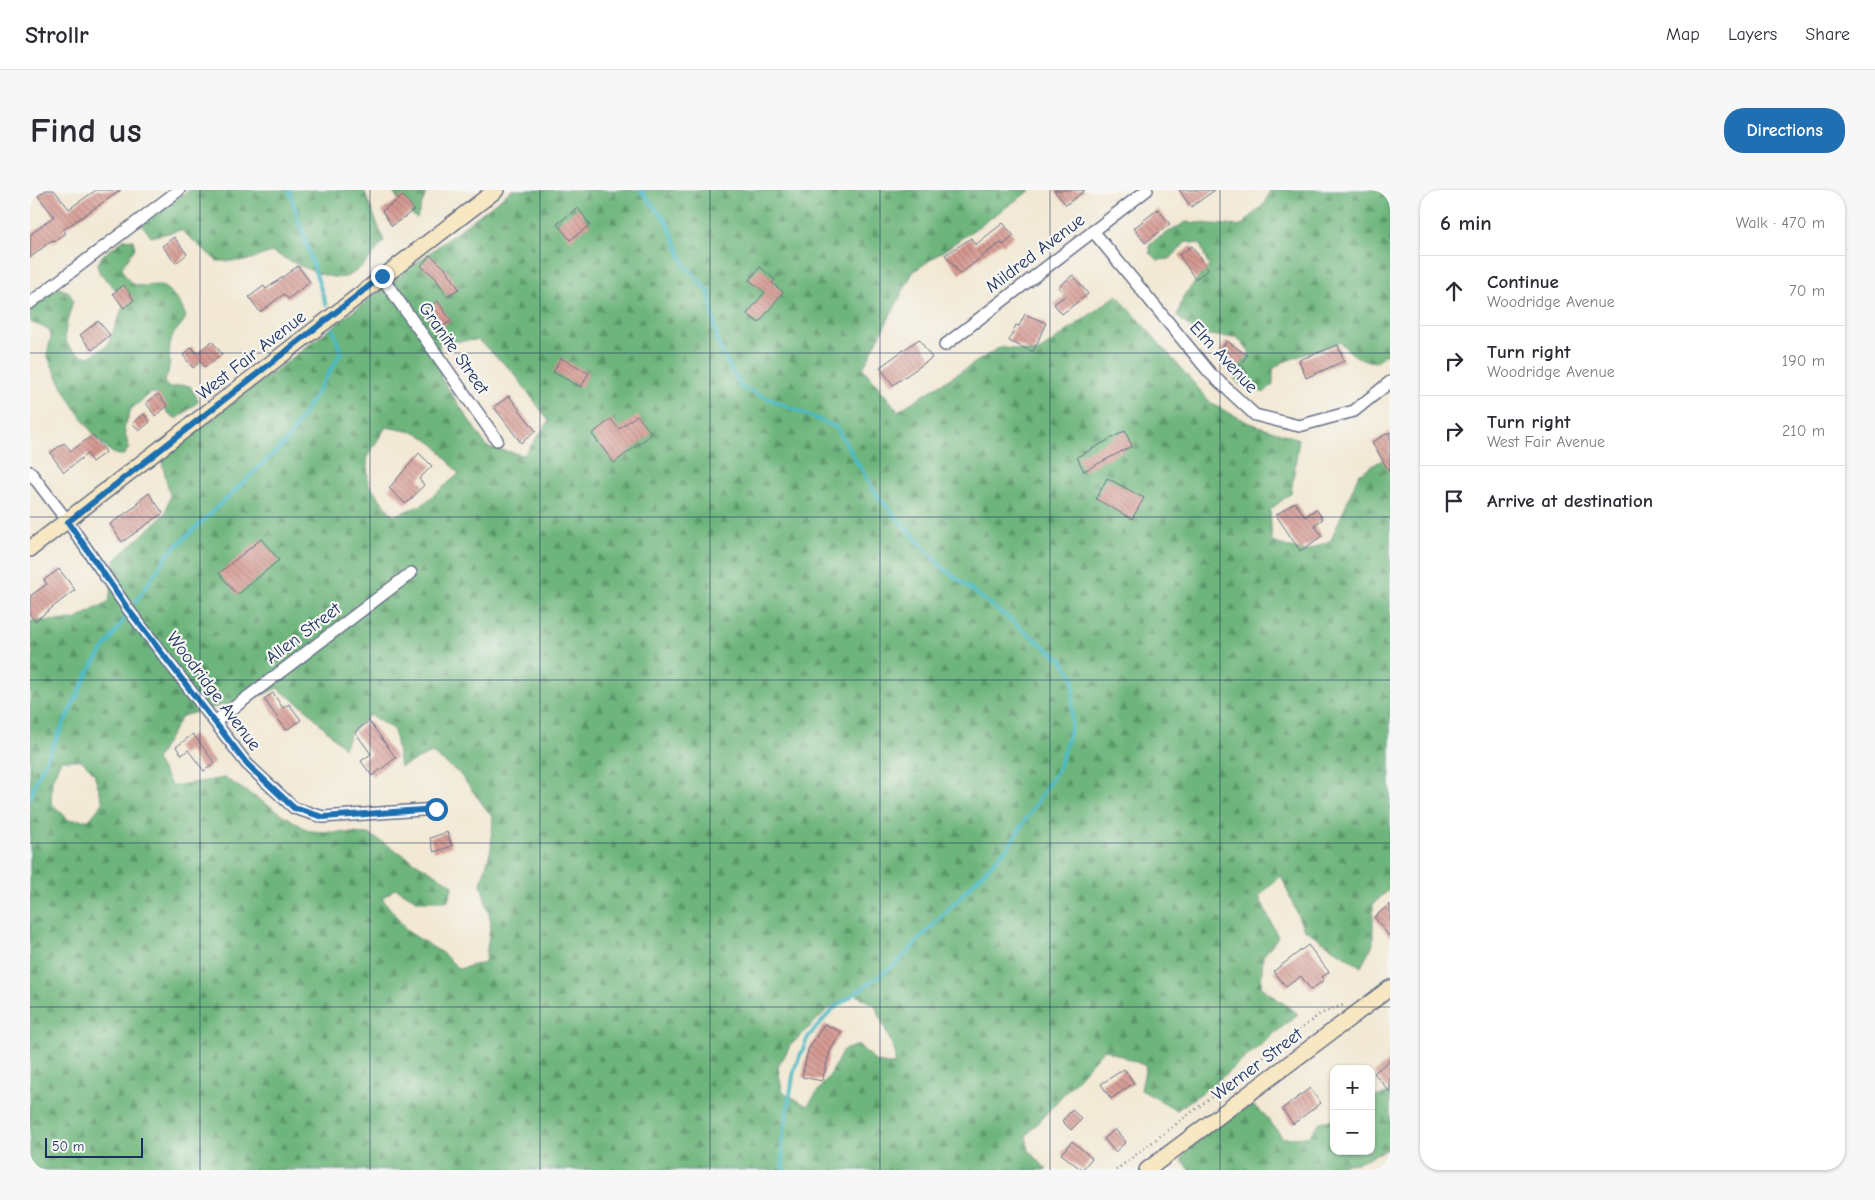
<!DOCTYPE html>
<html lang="en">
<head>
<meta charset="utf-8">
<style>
  body { margin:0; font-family:"Comic Neue",sans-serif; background:#f7f7f7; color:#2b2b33 }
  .controls { position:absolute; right:15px; bottom:15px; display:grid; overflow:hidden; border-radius:10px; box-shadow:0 1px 4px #0004 }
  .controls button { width:45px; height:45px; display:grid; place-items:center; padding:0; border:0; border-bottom:1px solid #e1e1e2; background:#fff; color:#2b2b33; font:25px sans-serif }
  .scale { position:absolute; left:15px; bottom:12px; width:98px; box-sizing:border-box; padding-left:5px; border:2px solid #1b2f5e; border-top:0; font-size:14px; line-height:18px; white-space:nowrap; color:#1b2f5e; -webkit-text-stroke:4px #f6f6f2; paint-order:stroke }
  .stop { position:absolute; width:15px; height:15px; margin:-11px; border:4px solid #1f6fb2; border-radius:50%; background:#fff }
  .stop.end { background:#1f6fb2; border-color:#fff; box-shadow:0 1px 5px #0008 }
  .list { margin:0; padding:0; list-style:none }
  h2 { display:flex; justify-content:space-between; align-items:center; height:65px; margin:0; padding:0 20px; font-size:21px }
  h2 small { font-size:16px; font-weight:400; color:#7c7c81 }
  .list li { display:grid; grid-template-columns:32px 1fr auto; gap:15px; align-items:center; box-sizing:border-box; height:70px; padding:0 20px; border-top:1px solid #e1e1e2 }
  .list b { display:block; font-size:19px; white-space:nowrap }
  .list p { margin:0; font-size:16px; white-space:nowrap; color:#7c7c81 }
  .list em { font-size:16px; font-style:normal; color:#7c7c81 }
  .icon { flex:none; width:28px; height:28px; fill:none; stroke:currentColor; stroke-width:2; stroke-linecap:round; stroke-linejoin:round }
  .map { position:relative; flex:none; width:1360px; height:980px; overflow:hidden; border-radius:20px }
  header { display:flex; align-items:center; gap:30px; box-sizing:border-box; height:70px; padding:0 25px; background:#fff; border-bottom:1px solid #e1e1e2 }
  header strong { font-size:24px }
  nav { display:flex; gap:28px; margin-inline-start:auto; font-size:18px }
  .intro { display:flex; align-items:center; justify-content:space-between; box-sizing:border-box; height:120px; padding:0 30px }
  h1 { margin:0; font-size:35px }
  .button { padding:12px 22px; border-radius:20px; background:#1f6fb2; color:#fff; font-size:18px; font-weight:700 }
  main { display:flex; gap:30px; padding:0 30px }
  aside { flex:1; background:#fff; border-radius:20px; box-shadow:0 1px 4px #0004 }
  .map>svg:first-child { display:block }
  .forest { fill:url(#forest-firs); stroke:#44726c; fill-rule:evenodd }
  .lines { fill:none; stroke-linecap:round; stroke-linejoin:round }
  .stream { stroke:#4cbac4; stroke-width:4 }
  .building { fill:url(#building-back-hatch) }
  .street-casing { stroke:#667087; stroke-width:14 }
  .secondary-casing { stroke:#667087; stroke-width:18 }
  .path { stroke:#667087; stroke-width:2.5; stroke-dasharray:1 4; stroke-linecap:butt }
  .street { stroke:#fff; stroke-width:11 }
  .secondary { stroke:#f7e8c3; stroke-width:15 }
  .route { stroke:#1f6fb2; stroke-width:6 }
  .grid { fill:none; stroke:#1b2f5e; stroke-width:1; stroke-opacity:0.55 }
  .labels { text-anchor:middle; stroke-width:4.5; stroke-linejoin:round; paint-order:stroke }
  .street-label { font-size:18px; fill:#1b2f5e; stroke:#f6f6f2 }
</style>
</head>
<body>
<header>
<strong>Strollr</strong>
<nav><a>Map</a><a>Layers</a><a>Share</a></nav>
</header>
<div class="intro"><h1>Find us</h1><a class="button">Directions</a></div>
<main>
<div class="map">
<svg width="1360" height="980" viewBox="0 0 1360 980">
  <defs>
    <pattern id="forest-firs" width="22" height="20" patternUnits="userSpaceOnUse" patternTransform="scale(1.25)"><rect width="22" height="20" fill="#6db57b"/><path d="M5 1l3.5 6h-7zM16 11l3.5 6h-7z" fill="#599468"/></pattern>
    <pattern id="building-back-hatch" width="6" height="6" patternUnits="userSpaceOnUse" patternTransform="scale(1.25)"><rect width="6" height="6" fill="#d69991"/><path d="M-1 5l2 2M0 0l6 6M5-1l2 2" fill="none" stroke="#ad7d7a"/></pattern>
  </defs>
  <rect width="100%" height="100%" fill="#f6f6f2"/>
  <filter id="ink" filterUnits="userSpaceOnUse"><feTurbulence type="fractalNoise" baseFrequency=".02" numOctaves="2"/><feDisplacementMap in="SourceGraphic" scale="10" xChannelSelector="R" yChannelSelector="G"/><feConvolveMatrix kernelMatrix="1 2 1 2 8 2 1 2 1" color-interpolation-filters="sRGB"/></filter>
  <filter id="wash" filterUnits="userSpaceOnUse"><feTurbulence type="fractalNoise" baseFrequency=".0096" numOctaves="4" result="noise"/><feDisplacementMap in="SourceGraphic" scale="20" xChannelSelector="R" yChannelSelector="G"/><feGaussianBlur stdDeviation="1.12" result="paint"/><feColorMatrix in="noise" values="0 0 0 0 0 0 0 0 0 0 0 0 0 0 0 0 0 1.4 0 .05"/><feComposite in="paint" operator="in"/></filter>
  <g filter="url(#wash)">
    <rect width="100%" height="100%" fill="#f2e8d3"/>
    <!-- forest -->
    <path class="forest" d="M159,0H334L354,51C344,63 333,79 318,86C301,94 259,70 242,62L215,71H187L151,40L121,47L112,35Z
      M361,0H397L387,28L378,22Z
      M482,0H1001L883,82L833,178L868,221L970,157L1007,163L1087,105L1182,214L1219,233L1269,249L1261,303L1240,320L1242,352L1275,362L1301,350L1329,284L1360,265V699L1343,714V754L1331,777L1273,738L1251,685L1229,707L1248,747L1233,766L1231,797L1268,824L1180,897L1147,920L1111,900L1116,876L1074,859L996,946L999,960L1017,980H0V469L3,467L2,459L0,458V431L45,430L79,411L85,370L135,324L140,306L131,268ZM448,150L483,182L519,231L494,265L457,257L411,188L409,152ZM356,237L388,243L406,256L429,284L392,315L363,326L338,293L337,267ZM247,498L276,519L314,558L321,542L340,525L364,540L370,577L402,563L429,583L463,628L461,659L451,694L461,732L455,772L429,779L412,763L377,741L352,708L366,698L388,711H418L423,695L339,644L279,641L195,588L142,596L126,570L152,526L232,505ZM31,570H51L64,583L73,613L59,630H39L21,613L22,590ZM825,804L845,815L865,862V875L846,872L829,855L813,860L802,882L777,916L752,901L748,877L760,856L799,818Z
      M1240,0H1360V160L1346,172C1330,171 1321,164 1310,152L1253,172L1243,179V194L1234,203C1222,197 1208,199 1203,185L1220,163L1207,147C1181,147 1165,144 1147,126L1154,105L1179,76L1170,54L1156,52L1140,69L1128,70L1120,63V53L1156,32L1211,36L1236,12Z
      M95,49L103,50L105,58L92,77C99,101 111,95 131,95C144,104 151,112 156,127C153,135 145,140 142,147C136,163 144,174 134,192L139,198L153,195L160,196L169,211L147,229L138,223L127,204L121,203L101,219L94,239L99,258L94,265C91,265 86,265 83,263C60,248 26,189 17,164L21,147L20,140L0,132V120L16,105L29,98L39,102L43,110C38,134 22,158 59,167L77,156L93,117L92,105L70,84L67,75L73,65Z
      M1360,903V958L1326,973L1311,975L1303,980H1160L1152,971C1158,950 1202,924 1222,915L1234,924L1253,948L1278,947L1290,932L1304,929V961H1341V908Z"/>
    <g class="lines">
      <!-- stream -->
      <path class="stream" d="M259,0L296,115
        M610,0L637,32L655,75L679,102L688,155L711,197L806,237L848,307L912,377L1032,470L1044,488L1041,538L1028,579L979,656L867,773L802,820L778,847L764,880L752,954L753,980
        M106,412L138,364L257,251L311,163L303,138
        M0,610L6,591L60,479L94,430"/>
    </g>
    <g id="blocks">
      <!-- building -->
      <path class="building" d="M16,0H24L39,19L66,0H91L33,40L36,43L24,52L22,50L0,68V45L24,26L8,6Z
        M1024,0H1055L1036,15Z
        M1149,0H1185L1161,17Z
        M373,6L384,20L362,36L352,21Z
        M548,18L560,35L540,50L527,34Z
        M1128,19L1140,34L1115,53L1104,38Z
        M973,33L984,46L973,55L971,53L959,61L930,84L915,65L941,48L945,55Z
        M144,47L157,64L146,73L132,56Z
        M1162,56L1178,80L1165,89L1149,65Z
        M400,65L417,80L429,99L417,106L405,87L391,76Z
        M268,76L280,92L258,109L254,104L230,122L219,107L234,96L236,99Z
        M730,77L745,90L742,93L753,102L729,133L717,124L735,102L719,90Z
        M1043,85L1058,104L1032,124L1024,114L1035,106L1028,97Z
        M94,95L104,110L94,118L83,103Z
        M408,111L421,131L406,140L393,121Z
        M995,124L1016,133L1003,162L979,151L986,135L989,136Z
        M68,131L80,145L62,160L50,145Z
        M889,149L902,168L863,195L850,177Z
        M182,151L192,164L175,177L171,171L163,178L153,165L162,157L167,163Z
        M1197,151L1217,165L1210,176L1189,162Z
        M1308,155L1314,171L1276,188L1269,170Z
        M531,168L559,183L551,197L523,182Z
        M128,204L138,216L125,226L116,213Z
        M479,206L506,241L491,253L464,217Z
        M114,224L120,232L109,241L103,233Z
        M607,225L622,244L584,273L562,244L581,229L589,239Z
        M1095,241L1102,256L1054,281L1047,267Z
        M1360,242V283L1342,252Z
        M63,245L76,262L62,272L57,264L34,282L20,263L34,253L41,261Z
        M389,263L402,276L389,289L394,295L376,314L359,298Z
        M1077,288L1114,308L1102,329L1066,309Z
        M119,303L133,323L92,352L80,334L109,314L107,312Z
        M1265,312L1275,327L1286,319L1293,329L1284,335L1292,346L1270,361L1246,325Z
        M231,349L249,370L207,405L189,383Z
        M29,379L45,400L5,431L0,425V406L17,394L14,390Z
        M243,503L253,518L259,514L271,530L256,540L234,509Z
        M339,531L366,568L342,586L331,571L341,564L325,542Z
        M163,544L185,573L174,581L158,560L152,565L146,557Z
        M417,642L422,656L404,662L400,648Z
        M1360,714V747L1344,727Z
        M1278,755L1299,782L1292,787L1294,790L1281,800L1271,786L1256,797L1244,781Z
        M794,834L812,842L800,861L792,891L772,887L778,860Z
        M1360,870V902L1344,883Z
        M1094,879L1104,893L1081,909L1071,894Z
        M1280,898L1291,913L1263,934L1252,919Z
        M1042,920L1052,929L1041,940L1032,931Z
        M1085,939L1096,952L1085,962L1074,949Z
        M1042,951L1062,968L1052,980L1031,964Z"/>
    </g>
  </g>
  <g filter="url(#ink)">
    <use href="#blocks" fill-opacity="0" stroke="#667087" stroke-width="1"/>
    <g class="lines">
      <!-- street casing -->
      <g class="street-casing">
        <path id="street" d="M1063,41L1180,183L1225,225L1269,236L1324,221L1360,192
          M351,86L467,250
          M0,113L149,0
          M915,155L1117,0
          M0,282L38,332L98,419L217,574L264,618L293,627L406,619
          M186,531L381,383"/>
      </g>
      <!-- secondary casing -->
      <g class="secondary-casing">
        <path id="secondary" d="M0,359L466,0
          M1117,980L1360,798"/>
      </g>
      <!-- path -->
      <path class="path" d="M1086,980L1290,824L1313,815"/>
      <!-- street -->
      <use href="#street" class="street"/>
      <!-- secondary -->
      <use href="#secondary" class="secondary"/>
    </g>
  </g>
  <g class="lines" filter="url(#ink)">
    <!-- route -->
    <path class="route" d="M352,86L38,332L98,419L217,574L264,618L293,627L406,619"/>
  </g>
  <!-- grid -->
  <path class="grid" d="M170,0V980M340,0V980M510,0V980M680,0V980M850,0V980M1020,0V980M1190,0V980M0,163H1360M0,327H1360M0,490H1360M0,653H1360M0,817H1360"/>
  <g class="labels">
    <!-- street labels -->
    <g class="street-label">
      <text transform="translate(1005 63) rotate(-37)" y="6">Mildred Avenue</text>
      <text transform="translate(424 158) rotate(55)" y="6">Granite Street</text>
      <text transform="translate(221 165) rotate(-38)" y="6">West Fair Avenue</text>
      <text transform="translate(1194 167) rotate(47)" y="6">Elm Avenue</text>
      <text transform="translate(273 443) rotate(-37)" y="6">Allen Street</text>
      <text transform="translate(184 501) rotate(53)" y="6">Woodridge Avenue</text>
      <text transform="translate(1227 874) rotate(-37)" y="6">Werner Street</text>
    </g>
  </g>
</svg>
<div class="controls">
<button>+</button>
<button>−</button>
</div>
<div class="scale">50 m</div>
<div class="stop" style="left:406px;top:619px"></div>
<div class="stop end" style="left:352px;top:86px"></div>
</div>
<aside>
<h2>6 min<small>Walk · 470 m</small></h2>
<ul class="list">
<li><svg class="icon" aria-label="ahead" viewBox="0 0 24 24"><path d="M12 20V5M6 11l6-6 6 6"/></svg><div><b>Continue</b><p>Woodridge Avenue</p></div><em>70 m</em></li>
<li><svg class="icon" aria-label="right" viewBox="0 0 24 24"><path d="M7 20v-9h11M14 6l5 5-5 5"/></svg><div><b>Turn right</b><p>Woodridge Avenue</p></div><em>190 m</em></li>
<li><svg class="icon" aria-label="right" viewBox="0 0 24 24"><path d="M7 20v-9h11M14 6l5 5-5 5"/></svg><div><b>Turn right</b><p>West Fair Avenue</p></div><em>210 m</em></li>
<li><svg class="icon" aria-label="arrive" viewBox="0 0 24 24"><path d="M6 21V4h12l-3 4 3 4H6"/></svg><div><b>Arrive at destination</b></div></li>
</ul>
</aside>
</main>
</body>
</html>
